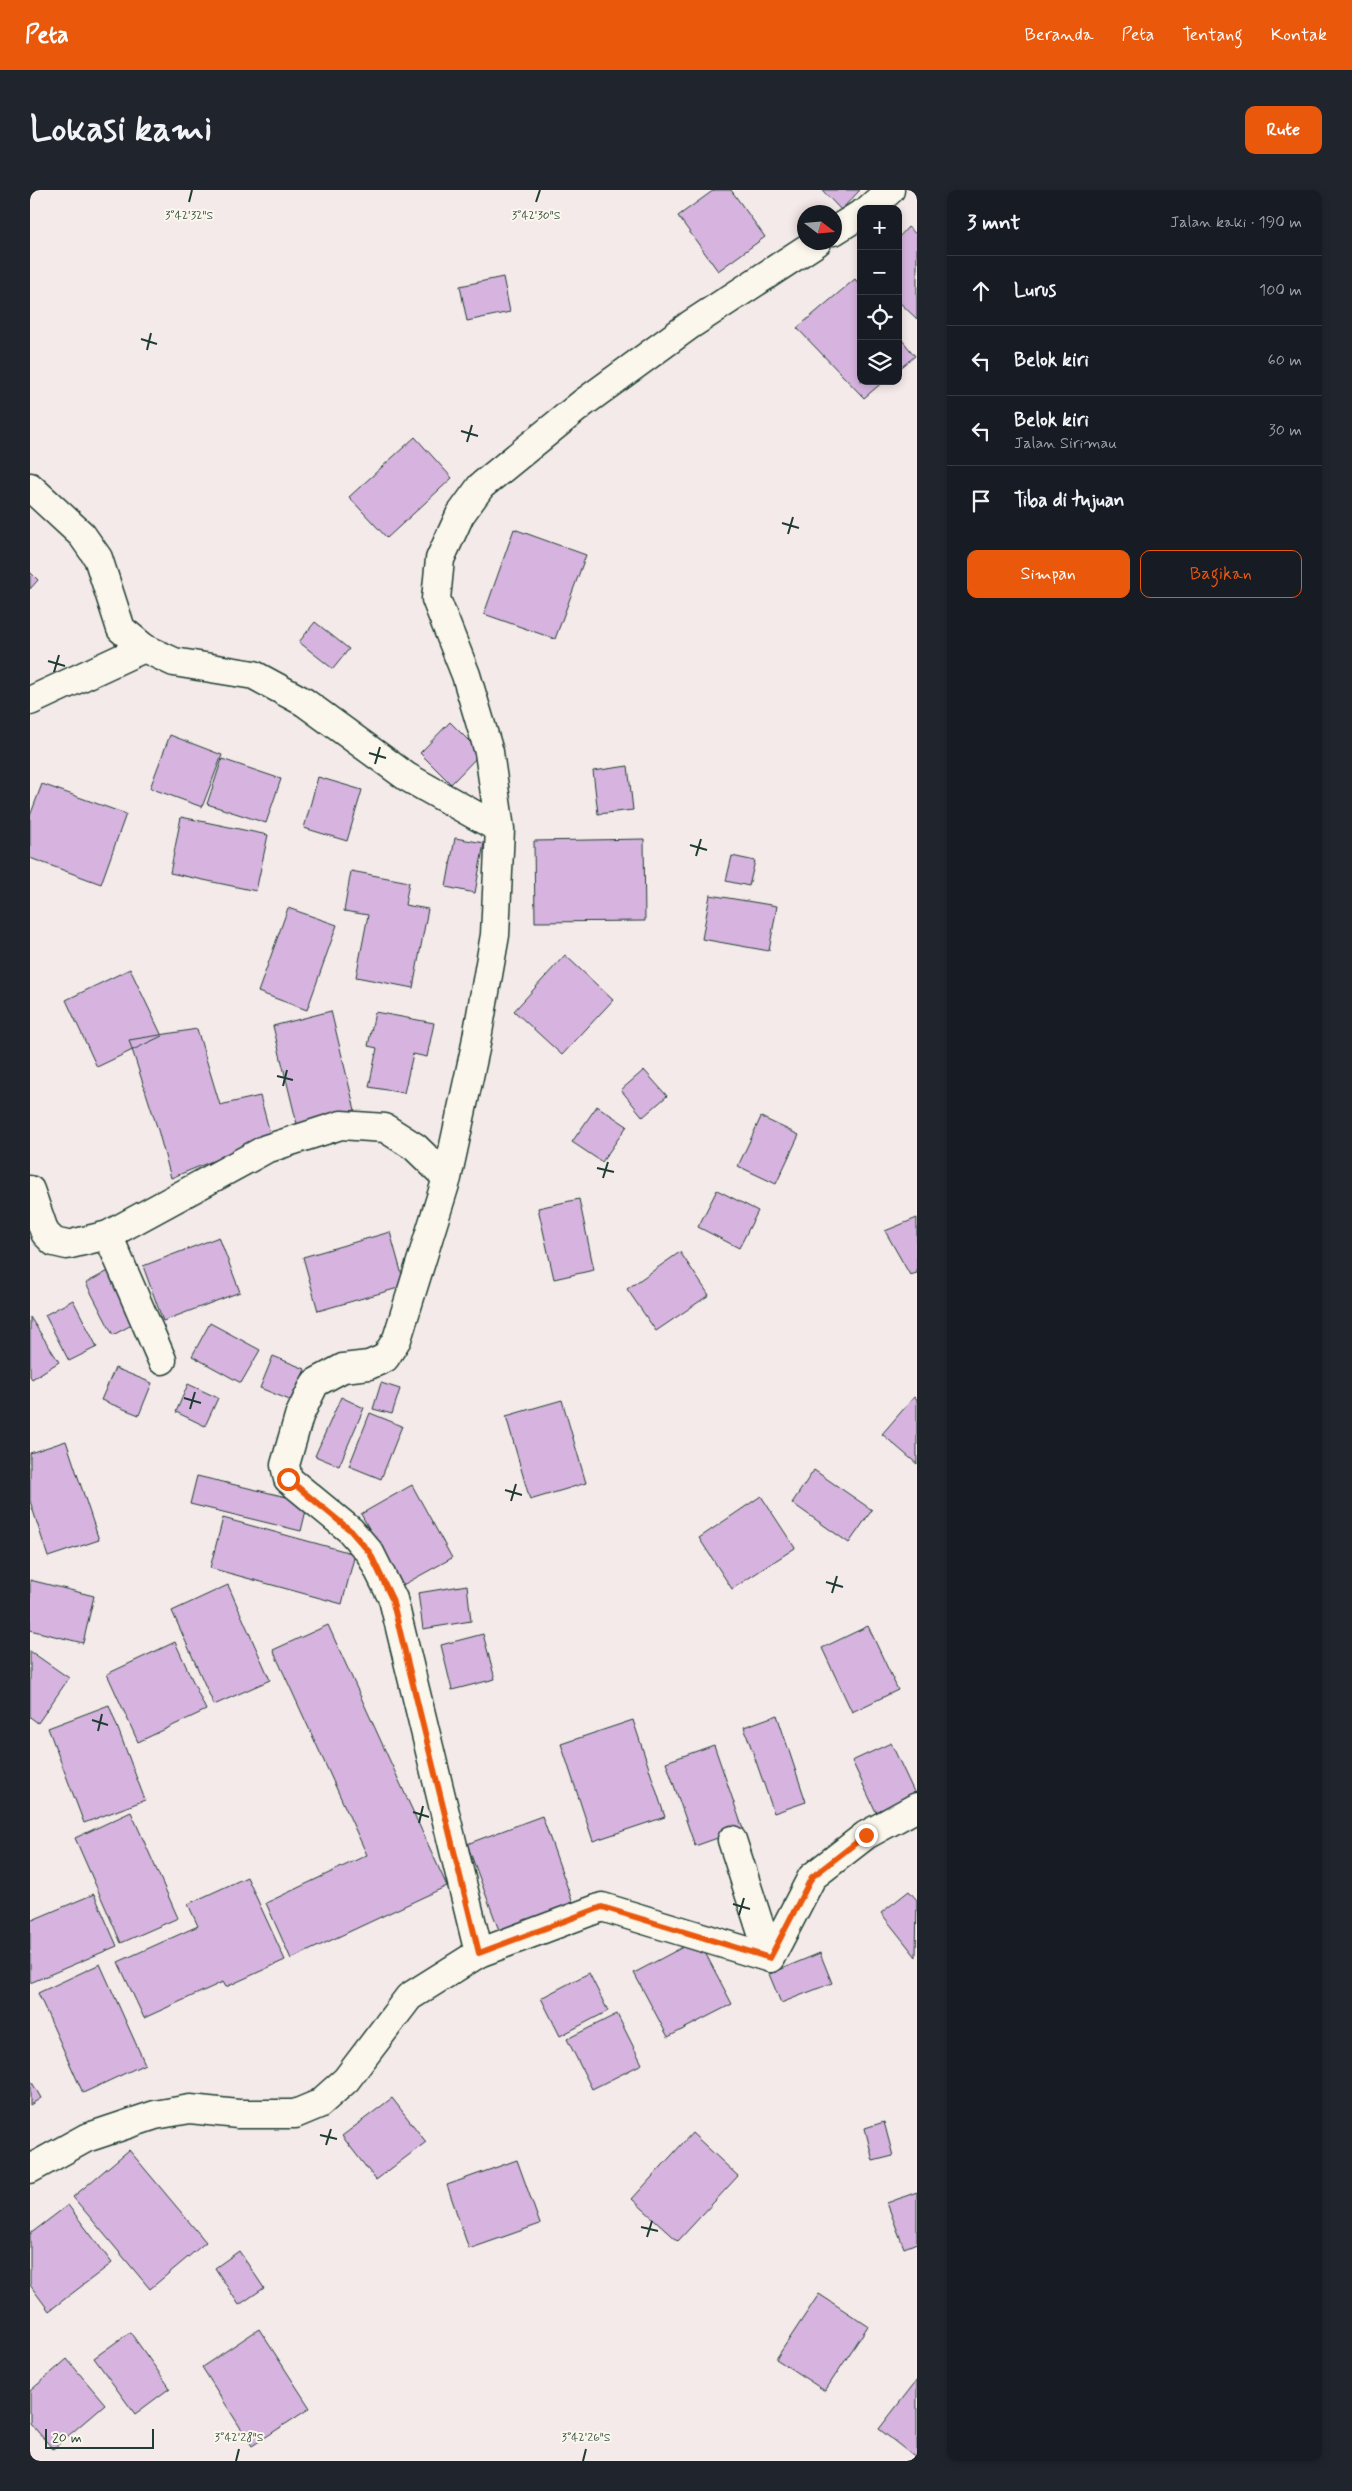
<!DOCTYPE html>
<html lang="id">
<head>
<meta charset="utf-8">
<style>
  body { margin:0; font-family:Mynerve,sans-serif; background:#20242c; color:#f1f3f6 }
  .controls { position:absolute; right:15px; top:15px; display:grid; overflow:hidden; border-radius:10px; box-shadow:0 2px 8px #0003 }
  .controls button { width:45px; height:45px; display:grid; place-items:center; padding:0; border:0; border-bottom:1px solid #363941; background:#171b24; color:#f1f3f6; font:25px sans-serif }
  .compass { position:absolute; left:767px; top:15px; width:45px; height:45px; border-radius:50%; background:#171b24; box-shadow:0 2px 8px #0003; rotate:106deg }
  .scale { position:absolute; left:15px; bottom:12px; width:109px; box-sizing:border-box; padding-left:5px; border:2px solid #1f3d34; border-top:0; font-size:14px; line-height:18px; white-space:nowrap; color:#1f3d34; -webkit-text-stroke:4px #fbf7ec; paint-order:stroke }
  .stop { position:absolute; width:15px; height:15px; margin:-11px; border:4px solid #ea580c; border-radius:50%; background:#fff }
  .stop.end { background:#ea580c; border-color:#fff; box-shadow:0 1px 5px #0008 }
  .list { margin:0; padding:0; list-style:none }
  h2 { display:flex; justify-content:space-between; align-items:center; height:65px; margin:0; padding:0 20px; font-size:21px }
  h2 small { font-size:16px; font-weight:400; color:#9ea1a6 }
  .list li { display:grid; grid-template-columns:32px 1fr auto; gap:15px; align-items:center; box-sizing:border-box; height:70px; padding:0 20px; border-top:1px solid #363941 }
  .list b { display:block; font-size:19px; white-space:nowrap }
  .list p { margin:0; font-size:16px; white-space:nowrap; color:#9ea1a6 }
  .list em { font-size:16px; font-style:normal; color:#9ea1a6 }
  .actions { display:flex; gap:10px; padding:15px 20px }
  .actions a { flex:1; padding:11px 0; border:1px solid #ea580c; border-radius:10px; text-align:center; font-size:18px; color:#ea580c }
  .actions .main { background:#ea580c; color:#fff }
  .icon { flex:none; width:28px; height:28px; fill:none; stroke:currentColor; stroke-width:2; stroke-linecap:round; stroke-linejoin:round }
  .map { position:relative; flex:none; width:887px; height:2271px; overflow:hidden; border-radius:10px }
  header { display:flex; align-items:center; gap:30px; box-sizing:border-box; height:70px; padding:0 25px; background:#ea580c; color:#fff }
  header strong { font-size:24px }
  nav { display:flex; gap:28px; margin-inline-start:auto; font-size:18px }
  .intro { display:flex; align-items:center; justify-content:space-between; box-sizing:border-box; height:120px; padding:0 30px }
  h1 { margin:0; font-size:35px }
  .button { padding:12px 22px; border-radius:10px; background:#ea580c; color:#fff; font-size:18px; font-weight:700 }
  main { display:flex; gap:30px; padding:0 30px }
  aside { flex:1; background:#171b24; border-radius:10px; box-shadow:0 2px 8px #0003 }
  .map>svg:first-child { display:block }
  .building { fill:#d6b4df; stroke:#1f3d34 }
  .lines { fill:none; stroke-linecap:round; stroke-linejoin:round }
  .street-casing { stroke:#1f3d34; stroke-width:31 }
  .secondary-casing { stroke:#1f3d34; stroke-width:31 }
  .street { stroke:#fbf7ec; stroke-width:28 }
  .secondary { stroke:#fbf7ec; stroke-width:28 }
  .route { stroke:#ea580c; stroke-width:6 }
  .ticks { fill:none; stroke:#1f3d34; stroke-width:2 }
  .ticks-label { font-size:12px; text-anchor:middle; fill:#1f3d34; stroke:#fbf7ec; stroke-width:4; stroke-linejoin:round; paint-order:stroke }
</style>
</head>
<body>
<header>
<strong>Peta</strong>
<nav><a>Beranda</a><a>Peta</a><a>Tentang</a><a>Kontak</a></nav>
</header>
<div class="intro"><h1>Lokasi kami</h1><a class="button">Rute</a></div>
<main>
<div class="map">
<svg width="887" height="2271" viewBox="0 0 887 2271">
  <rect width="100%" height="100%" fill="#f4eae9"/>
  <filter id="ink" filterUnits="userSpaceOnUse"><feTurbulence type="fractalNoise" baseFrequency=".02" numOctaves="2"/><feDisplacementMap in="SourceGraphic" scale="10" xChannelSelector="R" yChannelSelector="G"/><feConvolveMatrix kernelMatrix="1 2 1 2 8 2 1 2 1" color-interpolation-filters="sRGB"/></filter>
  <g filter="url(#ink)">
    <!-- building -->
    <path class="building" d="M684,0H701L735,47L688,81L648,26Z
      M792,0H830L811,20Z
      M878,37L887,45V129L868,111V48Z
      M473,87L480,122L437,131L430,96Z
      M825,89L831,97V191H854L834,208L767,138Z
      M868,145L885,166L868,180Z
      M385,247L422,288L357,348L319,307Z
      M484,339L556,365L525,449L454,424Z
      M0,382L8,390L0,399Z
      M285,432L319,459L303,479L269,452Z
      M420,532L451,563L421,594L390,563Z
      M140,545L192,565L172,617L120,598Z
      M192,569L251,589L236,633L177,614Z
      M598,576L603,620L568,624L563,581Z
      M288,587L332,600L317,651L274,638Z
      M12,594L96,624L71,694L0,668V626Z
      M151,627L238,645L226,701L140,683Z
      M425,648L454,653L445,703L416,697Z
      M614,649L615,731L505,732L504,651Z
      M702,666L725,671L719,696L696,691Z
      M321,681L379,692L375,715L398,719L383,798L326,787L338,725L314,721Z
      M680,705L747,716L739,761L672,749Z
      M258,718L307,735L277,820L228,802Z
      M535,765L583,810L532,865L484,821Z
      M100,779L132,846L67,877L36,810Z
      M301,821L325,920L267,934L243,836Z
      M345,822L404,833L397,867L383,864L374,903L339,897L347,858L338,856Z
      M167,839L190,915L230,906L241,947L141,988L128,940L99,850Z
      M614,880L637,906L613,927L591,900Z
      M567,916L597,936L572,972L542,952Z
      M731,927L769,945L746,994L708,976Z
      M687,1000L728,1021L709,1058L668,1037Z
      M549,1009L564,1080L524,1089L508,1018Z
      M887,1028V1083L880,1085L855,1041Z
      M360,1042L375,1096L288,1121L273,1067Z
      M189,1047L210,1102L133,1131L113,1076Z
      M650,1062L679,1105L626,1141L597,1099Z
      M84,1078L111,1130L83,1145L56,1093Z
      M43,1110L67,1157L39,1171L15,1125Z
      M0,1127L29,1172L2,1189L0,1186Z
      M180,1133L230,1160L211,1193L162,1166Z
      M243,1166L275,1179L262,1211L230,1198Z
      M85,1178L122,1193L109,1225L71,1210Z
      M351,1193L370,1199L362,1224L343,1219Z
      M158,1194L188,1208L175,1236L146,1222Z
      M311,1207L334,1218L309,1276L285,1266Z
      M884,1207L887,1209V1274L852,1244Z
      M532,1210L556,1293L500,1310L476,1226Z
      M340,1223L372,1236L351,1289L319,1276Z
      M36,1251L69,1350L18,1367L0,1311V1263Z
      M784,1280L842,1320L819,1353L762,1313Z
      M167,1286L278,1312L271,1341L160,1314Z
      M382,1295L422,1368L371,1396L331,1324Z
      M731,1306L765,1358L702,1399L669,1348Z
      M193,1328L325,1364L312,1414L180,1378Z
      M0,1390L64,1406L53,1453L0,1440Z
      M198,1395L240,1490L184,1515L142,1421Z
      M437,1395L441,1431L393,1439L388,1403Z
      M298,1435L417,1696L261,1769L236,1713L337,1665L243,1460Z
      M838,1436L868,1500L822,1522L792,1458Z
      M453,1444L465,1489L422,1500L411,1455Z
      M145,1452L176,1520L108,1552L77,1484Z
      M0,1461L39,1488L8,1533L0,1527Z
      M79,1515L115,1610L54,1633L18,1538Z
      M747,1525L776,1612L744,1623L714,1537Z
      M603,1530L635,1627L563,1651L531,1554Z
      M861,1553L885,1604L846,1622L822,1571Z
      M684,1555L713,1639L665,1656L636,1572Z
      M101,1622L148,1728L91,1753L45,1648Z
      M512,1626L544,1716L470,1743L437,1654Z
      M217,1687L255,1770L196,1797L193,1792L114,1828L88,1772L168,1736L158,1714Z
      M879,1701L887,1710L886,1767L851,1723Z
      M64,1704L87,1756L0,1793V1731Z
      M668,1749L702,1814L638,1847L604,1783Z
      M790,1763L802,1793L751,1813L739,1784Z
      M70,1774L115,1874L53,1903L8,1803Z
      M559,1783L578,1821L530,1846L511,1808Z
      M587,1824L612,1874L562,1899L537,1849Z
      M0,1889L11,1908L0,1915Z
      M362,1908L396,1952L346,1990L312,1946Z
      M854,1932L863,1966L843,1971L835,1938Z
      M662,1943L708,1986L648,2051L602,2009Z
      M99,1960L176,2052L120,2099L43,2007Z
      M487,1970L510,2034L439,2059L417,1995Z
      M887,2002V2053L874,2058L857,2013Z
      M38,2015L82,2073L19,2121L0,2095V2044Z
      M209,2061L234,2098L209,2115L185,2078Z
      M789,2104L838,2136L795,2201L746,2169Z
      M229,2139L280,2218L222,2256L172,2177Z
      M100,2142L140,2198L105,2224L64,2168Z
      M37,2169L75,2214L23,2259L0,2233V2201Z
      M887,2190V2269L849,2239Z"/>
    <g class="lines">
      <!-- street casing -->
      <g class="street-casing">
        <path id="street" d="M839,19L860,0
          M804,41L831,24
          M0,297L52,345L68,368L91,439L114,458L144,472L224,485L274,512L377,587L470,639
          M0,511L114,458
          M0,1000L15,1043L24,1052L37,1055L78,1045L236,959L311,935L355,938L385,957L417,988
          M78,1045L132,1170
          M702,1650L740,1768
          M449,1763L363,1409L340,1363L320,1340L258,1289L255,1275L269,1226L285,1193L313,1178L339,1175L355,1168L367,1149L417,988L445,859L465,745L470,639L459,562L436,485L406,409L410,369L430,325L451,296L553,213L660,135L787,52"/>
      </g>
      <!-- secondary casing -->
      <g class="secondary-casing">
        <path id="secondary" d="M0,1979L56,1948L125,1925L160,1919L208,1924H265L289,1914L316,1890L379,1807L449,1763L572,1717L740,1768L782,1687L836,1645L887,1617"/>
      </g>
      <!-- street -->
      <use href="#street" class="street"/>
      <!-- secondary -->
      <use href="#secondary" class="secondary"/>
    </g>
  </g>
  <g class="lines" filter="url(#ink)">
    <!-- route -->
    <path class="route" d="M258,1289L320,1340L340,1363L362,1409L449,1763L572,1717L740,1768L782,1687L836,1645"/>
  </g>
  <!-- ticks -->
  <path class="ticks" d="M159,12L162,0M506,12L510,0M111,149L127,154M117,160L121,143M431,241L448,246M437,252L442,235M752,333L769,338M758,344L763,327M18,471L35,476M24,482L29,465M339,563L356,568M345,574L350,557M660,655L677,660M666,666L671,649M247,886L263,890M253,896L257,880M567,978L584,982M573,988L578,972M154,1208L171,1213M160,1219L165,1202M475,1300L492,1305M481,1311L486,1294M796,1392L813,1397M802,1403L807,1386M62,1530L78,1535M68,1541L72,1524M383,1622L399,1627M389,1633L393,1616M703,1714L720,1719M709,1725L714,1708M290,1945L307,1949M296,1955L301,1939M611,2037L628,2041M617,2047L622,2031M206,2271L209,2259M553,2271L556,2259"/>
  <g class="ticks-label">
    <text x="159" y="29">3°42'32"S</text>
    <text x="506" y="29">3°42'30"S</text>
    <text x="209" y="2251">3°42'28"S</text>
    <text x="556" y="2251">3°42'26"S</text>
  </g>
</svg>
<div class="controls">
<button>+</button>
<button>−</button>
<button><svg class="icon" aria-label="locate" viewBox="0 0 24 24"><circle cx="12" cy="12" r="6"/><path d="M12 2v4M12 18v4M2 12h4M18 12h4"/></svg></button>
<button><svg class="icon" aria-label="layers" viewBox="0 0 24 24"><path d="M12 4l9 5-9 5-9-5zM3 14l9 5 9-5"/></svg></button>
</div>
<svg class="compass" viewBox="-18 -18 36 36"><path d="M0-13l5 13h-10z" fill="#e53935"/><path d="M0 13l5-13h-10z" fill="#9ea1a6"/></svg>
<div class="scale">20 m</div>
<div class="stop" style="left:258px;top:1289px"></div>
<div class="stop end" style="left:836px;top:1645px"></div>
</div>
<aside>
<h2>3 mnt<small>Jalan kaki · 190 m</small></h2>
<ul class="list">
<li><svg class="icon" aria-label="ahead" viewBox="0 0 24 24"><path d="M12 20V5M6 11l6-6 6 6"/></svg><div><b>Lurus</b></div><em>100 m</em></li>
<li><svg class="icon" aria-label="left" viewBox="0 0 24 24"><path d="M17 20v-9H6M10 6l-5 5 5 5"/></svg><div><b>Belok kiri</b></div><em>60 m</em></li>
<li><svg class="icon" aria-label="left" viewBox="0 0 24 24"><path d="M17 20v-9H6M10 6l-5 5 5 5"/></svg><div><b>Belok kiri</b><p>Jalan Sirimau</p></div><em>30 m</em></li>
<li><svg class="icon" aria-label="arrive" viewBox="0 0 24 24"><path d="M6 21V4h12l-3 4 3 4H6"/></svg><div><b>Tiba di tujuan</b></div></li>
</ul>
<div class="actions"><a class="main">Simpan</a><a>Bagikan</a></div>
</aside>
</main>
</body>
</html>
